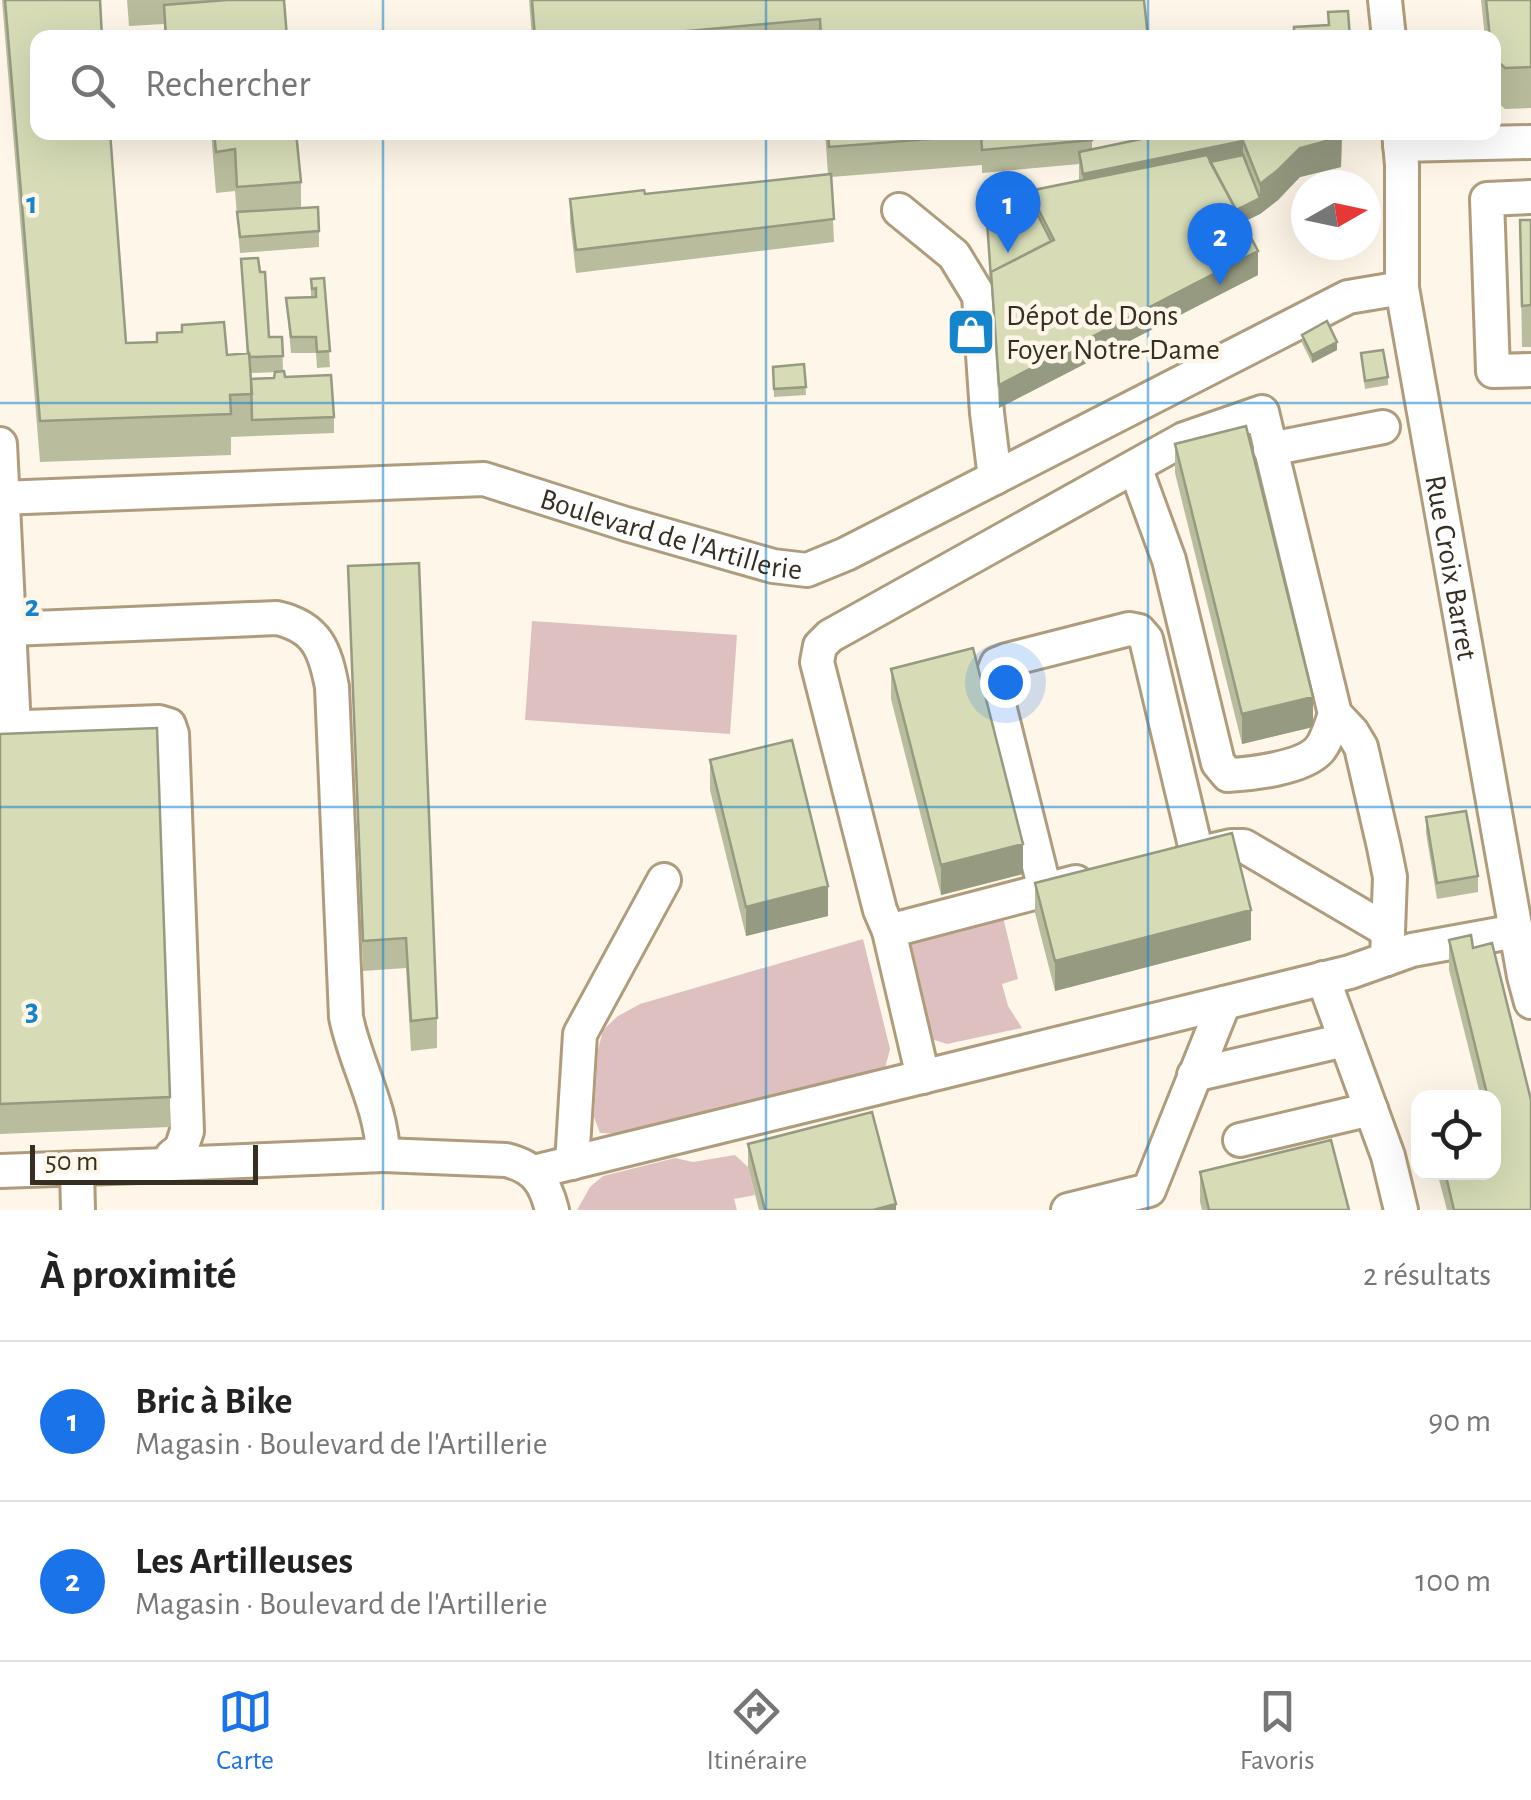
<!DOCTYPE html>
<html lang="fr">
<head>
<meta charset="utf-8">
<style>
  body { margin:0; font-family:"Alegreya Sans",sans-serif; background:#f6f6f6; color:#222 }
  .controls { position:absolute; right:30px; bottom:30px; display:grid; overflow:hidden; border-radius:20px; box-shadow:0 10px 40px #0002 }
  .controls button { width:90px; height:90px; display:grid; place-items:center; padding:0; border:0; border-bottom:2px solid #e0e0e0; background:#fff; color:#222; font:50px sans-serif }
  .compass { position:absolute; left:1291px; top:170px; width:90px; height:90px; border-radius:50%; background:#fff; box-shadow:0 10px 40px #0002; rotate:81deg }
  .scale { position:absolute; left:30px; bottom:25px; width:228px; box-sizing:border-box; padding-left:10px; border:5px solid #362e21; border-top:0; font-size:28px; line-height:35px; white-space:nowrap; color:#362e21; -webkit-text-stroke:8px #fef6e8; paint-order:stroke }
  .you { position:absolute; left:1005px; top:682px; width:35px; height:35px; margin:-25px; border:8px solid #fff; border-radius:50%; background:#1a73e8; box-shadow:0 0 0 15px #1a73e833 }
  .badge { display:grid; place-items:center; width:65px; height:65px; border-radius:50%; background:#1a73e8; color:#fff; font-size:32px; font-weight:700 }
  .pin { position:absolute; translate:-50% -82px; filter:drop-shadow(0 2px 5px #0008) }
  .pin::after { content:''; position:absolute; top:52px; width:35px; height:30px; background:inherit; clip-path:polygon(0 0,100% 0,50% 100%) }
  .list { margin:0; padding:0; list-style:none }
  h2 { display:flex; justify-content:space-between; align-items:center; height:130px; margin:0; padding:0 40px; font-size:42px }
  h2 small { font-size:32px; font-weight:400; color:#767676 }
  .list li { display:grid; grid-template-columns:65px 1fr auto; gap:30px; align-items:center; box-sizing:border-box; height:160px; padding:0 40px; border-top:2px solid #e0e0e0 }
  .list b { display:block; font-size:38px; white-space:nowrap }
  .list p { margin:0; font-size:32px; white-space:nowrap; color:#767676 }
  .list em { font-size:32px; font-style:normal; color:#767676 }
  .icon { flex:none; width:55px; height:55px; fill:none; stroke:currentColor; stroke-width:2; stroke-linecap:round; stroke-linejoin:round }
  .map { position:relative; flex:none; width:1531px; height:1210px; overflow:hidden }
  .search { position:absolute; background:#fff; box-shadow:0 10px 40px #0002; left:30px; right:30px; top:30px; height:110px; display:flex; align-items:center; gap:25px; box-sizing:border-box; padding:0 35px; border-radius:20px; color:#767676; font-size:38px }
  .sheet { height:450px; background:#fff }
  nav { display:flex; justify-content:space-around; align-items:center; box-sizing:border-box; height:140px; border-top:2px solid #e0e0e0; background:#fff; font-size:28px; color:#767676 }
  nav a { display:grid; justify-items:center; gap:5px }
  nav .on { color:#1a73e8 }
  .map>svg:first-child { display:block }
  .green { fill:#dfc0c1 }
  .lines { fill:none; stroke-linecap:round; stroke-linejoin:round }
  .minor-casing { stroke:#af9c7c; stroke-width:38 }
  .minor { stroke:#fff; stroke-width:32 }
  .wall { fill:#b9bd9d; fill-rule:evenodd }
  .shaded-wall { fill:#969a80 }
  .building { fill:#d7dcb7; stroke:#969a80; stroke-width:2.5 }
  .grid { fill:none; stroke:#1484cd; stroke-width:2.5; stroke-opacity:0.55 }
  .labels { text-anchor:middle; stroke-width:9; stroke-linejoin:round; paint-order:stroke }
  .poi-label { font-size:30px; fill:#362e21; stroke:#fef6e8; text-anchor:start }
  .street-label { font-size:30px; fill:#362e21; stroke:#fef6e8 }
  .grid-label { font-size:32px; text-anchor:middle; font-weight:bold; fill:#1484cd; stroke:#fef6e8; stroke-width:9; stroke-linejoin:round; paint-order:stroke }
</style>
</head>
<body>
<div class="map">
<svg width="1531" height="1210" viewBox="0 0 1531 1210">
  <rect width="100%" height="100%" fill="#fef6e8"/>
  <!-- green -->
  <path class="green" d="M532,621L737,635L730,734L525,720Z
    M1002,913L1018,979L1002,984L1008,1006L1022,1028L947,1044L931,1039L908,937Z
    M863,939L890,1049L885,1068L622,1134L600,1133L594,1117L598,1050L603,1030L618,1016L640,1004Z
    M735,1155L748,1167L755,1195L734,1199L737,1210H577L590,1187L603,1176L675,1158L693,1162Z"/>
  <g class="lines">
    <!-- minor casing -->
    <g class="minor-casing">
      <g id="minor">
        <path d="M1385,0L1389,38"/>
        <path id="s1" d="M1399,132L1402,165V288L1524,976L1531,1002"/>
        <path d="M1400,145L1531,142"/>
        <path d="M1531,197L1487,199L1493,371L1531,370"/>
        <path d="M899,210L954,255L979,296L987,413L995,478"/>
        <path d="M0,444L14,728"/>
        <path d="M1270,449L1383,427"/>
        <path d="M1135,467L1169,560L1218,763L1228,775C1251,774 1303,768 1319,750C1327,741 1331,725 1335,714"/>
        <path id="s2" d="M0,498L484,479L626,524L773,566L807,570L846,554L1348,297L1402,288"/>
        <path d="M10,629L277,618C317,627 325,650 332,687L346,1017C355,1063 382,1107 383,1155L172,1164"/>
        <path d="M0,728L159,722L169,725L172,734L187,1131L181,1149L172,1156"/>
        <path d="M1192,855L1231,846H1244L1388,931"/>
        <path d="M1045,890L992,677L997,664L1007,660L1129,629L1139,631L1146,639L1197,854"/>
        <path d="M889,931L880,910L817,662L820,646L830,636L1184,439L1262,412L1335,714L1352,732L1361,747L1384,847L1390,877L1387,959"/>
        <path d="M1323,978L1388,1156L1401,1210"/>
        <path d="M1194,1075L1345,1040"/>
        <path d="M923,1077L889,931L1076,882"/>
        <path d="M1240,1140L1371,1109"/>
        <path d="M383,1155L506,1160C535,1167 545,1182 552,1210"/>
        <path d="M572,1163L580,1034L664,880"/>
        <path d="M77,1168L78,1210"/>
        <path d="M0,1171L166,1165"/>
        <path d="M534,1172L1350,972L1412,950L1516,931"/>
        <path d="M1068,1210L1149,1190L1224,1003"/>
      </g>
    </g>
    <!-- minor -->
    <use href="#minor" class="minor"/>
  </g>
  <!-- wall -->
  <path class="wall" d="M2,0H100L126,343L227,355L247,353L241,259L269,337H282L283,371L285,377L334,417V433L231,437V455L40,462ZM278,372L274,378L251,379V373Z
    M127,0H215L287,38H164V24L129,26Z
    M529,0H1144L1148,38H532Z
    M1481,0H1531V108L1505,109L1494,99V38H1485Z
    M211,132H296L301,182V208L319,231V247L240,253L235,191L216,193Z
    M825,132H1092V150L1171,134V132H1342L1341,167L1300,177L1278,200L1260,214L1242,222L1258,275L999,408L986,207L1029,198V191L1079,181V164L982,173V163V165L831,177L834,242L576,273L570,222V199L645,194L828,174Z
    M1520,220H1531V347H1522Z
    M324,278L330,367L317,368L316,353H291L286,298L311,297V279Z
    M1302,335L1337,350L1312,363L1302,343Z
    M1361,353L1388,377V385L1365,389Z
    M804,364L806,395L774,397L773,367Z
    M1175,444L1313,727L1242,744L1175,473Z
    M348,566L437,1018V1048L411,1051L406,968L363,971Z
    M891,669L1023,874L941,895L891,699Z
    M0,734L170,1097V1127L0,1134Z
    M710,760L828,916L746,936L710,790Z
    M1426,817L1478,876V892L1437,899L1426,833Z
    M1035,883L1251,940L1055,991L1035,913Z
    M1449,940L1473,948L1531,1210H1447L1437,1172H1494V1098H1481L1449,970Z
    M748,1144L896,1210H759L748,1167Z
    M1200,1172L1349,1210H1202L1200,1202Z"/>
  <!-- shaded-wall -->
  <path class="shaded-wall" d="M1342,132L1341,167L1300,177L1278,200L1260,214L1233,227V211L1260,198V184L1300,148Z
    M1243,141V171L1083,204V174Z
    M1258,251V275L999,408V385Z
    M1337,342V350L1312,363V355Z
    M1313,697V727L1242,744V714Z
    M1023,844V874L941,895V865Z
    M828,886V916L746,936V907Z
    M1251,910V940L1055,991V961Z
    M896,1204V1210H873Z"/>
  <!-- building -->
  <path class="building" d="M5,0H100L102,38H38V132H110L126,343L157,342V333L182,332V325L224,322L227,355L249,353L252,394L230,395L231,414L40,421Z
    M227,0H284L287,38H166L164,5Z
    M532,0H1144L1148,38H821L820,19L611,38H535Z
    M1486,0H1531V67L1505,68L1494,58V38H1490Z
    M1348,11L1350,38H1294V27L1329,25L1328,12Z
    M214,132H296L301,182L237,187L235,149L216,152Z
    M828,132H981L982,135L829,147Z
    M981,132H1092V140L982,150Z
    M1175,132H1341V137L1300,148L1278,170L1260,184L1243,141L1083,174L1079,152Z
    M1207,155L1258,251L999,385L991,272L1054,240L1029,191Z
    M1243,155L1260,198L1236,210L1210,162Z
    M831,174L834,219L576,250L570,199L644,190L645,194Z
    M1029,198L1051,241L991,272V279L986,207Z
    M318,207L319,231L240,237L237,212Z
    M1520,220H1531V305L1522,306Z
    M258,258L260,272H265L269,337H282L283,356L250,357L249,353H248L241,259Z
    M324,278L330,351L317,352L316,337H291L286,298L316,297V288L312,289L311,279Z
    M1327,321L1337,342L1312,355L1302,335Z
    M1383,350L1388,377L1365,381L1361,353Z
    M804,364L806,387L774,389L773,367Z
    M284,371L285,377L331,375L334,417L252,420L251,379L274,378L275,372Z
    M1246,426L1313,697L1242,714L1175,444Z
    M419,563L437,1018L411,1021L406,938L363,941L348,566Z
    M973,648L1023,844L941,865L891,669Z
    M157,728L170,1097L0,1104V734Z
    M792,740L828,886L746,907L710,760Z
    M1466,811L1478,876L1437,883L1426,817Z
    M1232,833L1251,910L1055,961L1035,883Z
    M1471,935L1473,948L1492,943L1531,1100V1210H1454L1445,1172H1494V1098H1488L1449,940Z
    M872,1112L896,1204L873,1210H765L748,1144Z
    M1331,1140L1349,1210H1209L1200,1172Z"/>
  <!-- grid -->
  <path class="grid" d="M383,0V38M766,0V38M1148,0V38M383,132V1210M766,132V1210M1148,132V1210M0,403H1531M0,807H1531"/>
  <!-- icons -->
  <defs>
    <g id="shop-square" transform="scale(2.5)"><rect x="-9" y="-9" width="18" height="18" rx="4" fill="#1484cd" stroke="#fef6e8"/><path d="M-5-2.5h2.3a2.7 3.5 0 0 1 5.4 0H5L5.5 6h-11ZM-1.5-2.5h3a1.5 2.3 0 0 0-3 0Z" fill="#fff"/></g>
  </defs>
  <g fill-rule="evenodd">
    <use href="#shop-square" x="971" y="332"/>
  </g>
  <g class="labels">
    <!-- poi labels -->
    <g class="poi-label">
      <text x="1006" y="325">Dépot de Dons<tspan x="1006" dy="34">Foyer Notre-Dame</tspan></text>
    </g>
    <!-- street labels -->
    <g class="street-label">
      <text dy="10" stroke="none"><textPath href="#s2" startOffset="680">Boulevard de l'Artillerie</textPath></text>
      <text dy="10" stroke="none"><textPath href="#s1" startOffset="440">Rue Croix Barret</textPath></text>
    </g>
  </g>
  <g class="grid-label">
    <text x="32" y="213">1</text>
    <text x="32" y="616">2</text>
    <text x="32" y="1020">3</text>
  </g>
</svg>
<div class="controls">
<button><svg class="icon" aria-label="locate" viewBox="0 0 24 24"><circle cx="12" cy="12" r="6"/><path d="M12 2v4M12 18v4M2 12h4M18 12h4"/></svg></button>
</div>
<svg class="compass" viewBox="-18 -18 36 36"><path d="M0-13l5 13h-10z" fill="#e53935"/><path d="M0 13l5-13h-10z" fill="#767676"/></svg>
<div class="scale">50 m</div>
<div class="you"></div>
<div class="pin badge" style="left:1008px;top:253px">1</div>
<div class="pin badge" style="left:1220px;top:285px">2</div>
<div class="search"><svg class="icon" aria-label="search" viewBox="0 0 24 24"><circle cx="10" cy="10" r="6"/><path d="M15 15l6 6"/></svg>Rechercher</div>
</div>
<section class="sheet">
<h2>À proximité<small>2 résultats</small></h2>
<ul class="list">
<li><span class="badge">1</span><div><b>Bric à Bike</b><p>Magasin · Boulevard de l'Artillerie</p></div><em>90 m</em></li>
<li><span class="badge">2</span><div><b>Les Artilleuses</b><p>Magasin · Boulevard de l'Artillerie</p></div><em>100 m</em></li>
</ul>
</section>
<nav>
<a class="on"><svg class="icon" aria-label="map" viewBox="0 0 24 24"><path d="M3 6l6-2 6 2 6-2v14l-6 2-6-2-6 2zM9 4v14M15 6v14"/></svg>Carte</a>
<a><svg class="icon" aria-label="directions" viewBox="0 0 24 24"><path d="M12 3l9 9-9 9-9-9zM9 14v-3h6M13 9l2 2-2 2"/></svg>Itinéraire</a>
<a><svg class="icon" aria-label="saved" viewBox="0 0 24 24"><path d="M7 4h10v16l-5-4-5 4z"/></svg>Favoris</a>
</nav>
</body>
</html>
